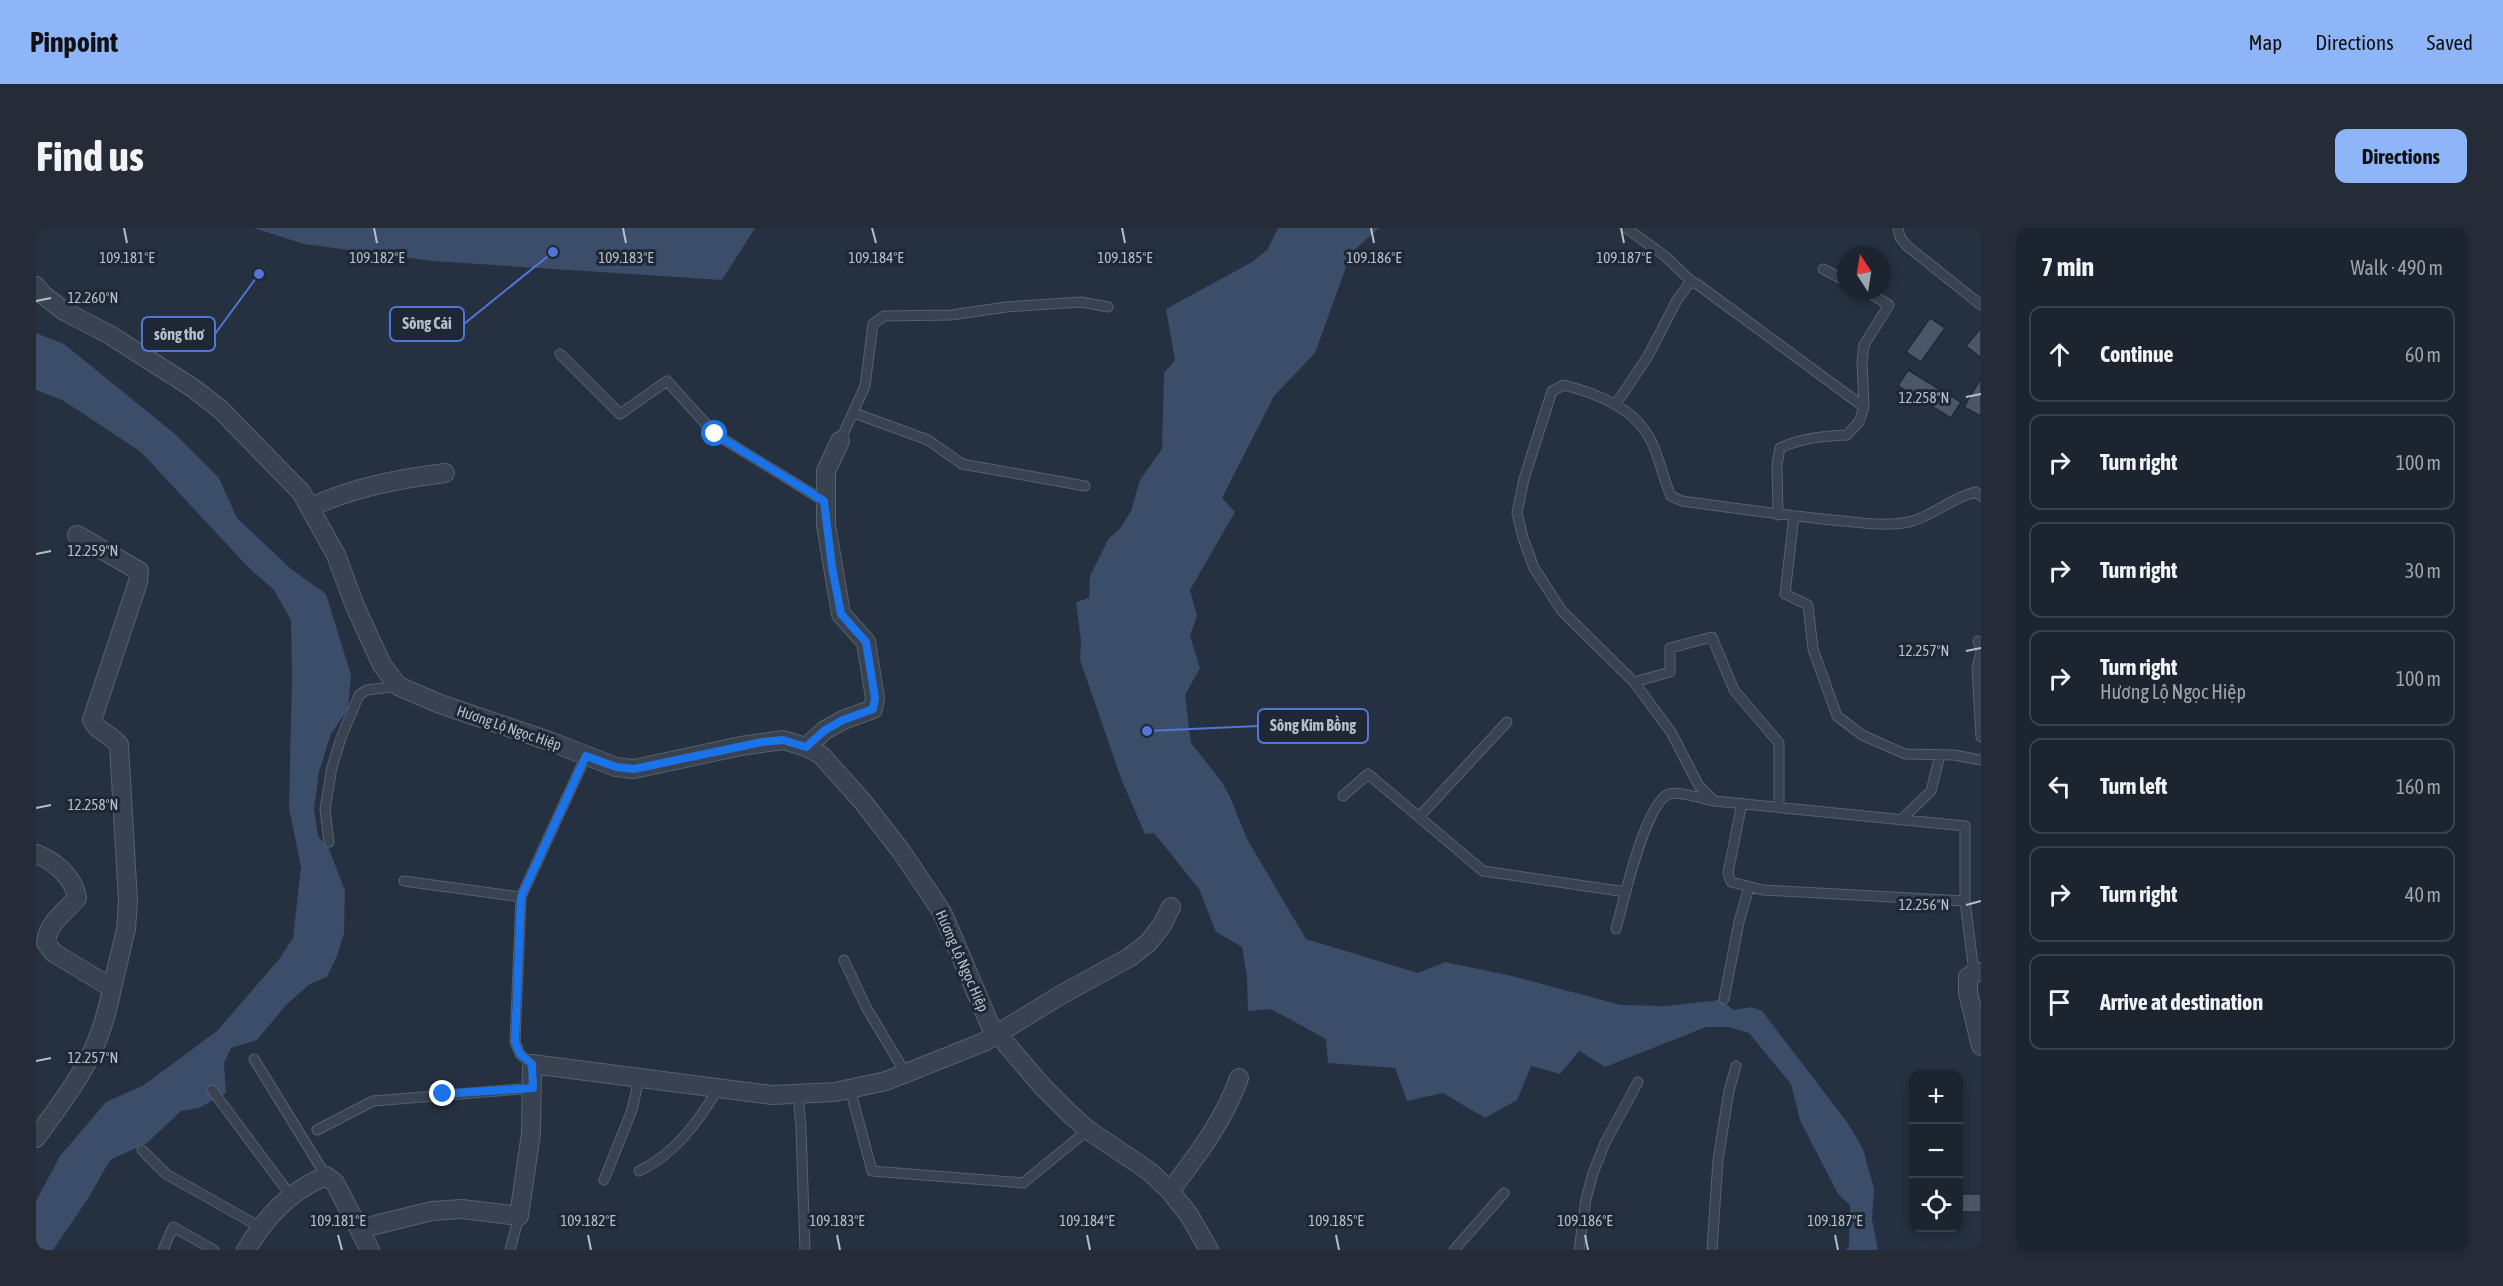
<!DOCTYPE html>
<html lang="en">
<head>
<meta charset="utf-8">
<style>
  body { margin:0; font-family:"Asap Condensed",sans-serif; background:#252c38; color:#f1f3f6 }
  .controls { position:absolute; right:18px; bottom:18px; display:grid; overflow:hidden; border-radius:12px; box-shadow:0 3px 9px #0003 }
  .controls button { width:54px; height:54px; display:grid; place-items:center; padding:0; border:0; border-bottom:2px solid #3a414c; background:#1c2430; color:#f1f3f6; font:30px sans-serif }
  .compass { position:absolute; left:1801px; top:18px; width:54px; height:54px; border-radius:50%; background:#1c2430; box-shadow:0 3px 9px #0003; rotate:348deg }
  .stop { position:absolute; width:18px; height:18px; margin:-14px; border:4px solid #1a73e8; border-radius:50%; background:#fff }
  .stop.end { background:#1a73e8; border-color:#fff; box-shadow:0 2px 6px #0008 }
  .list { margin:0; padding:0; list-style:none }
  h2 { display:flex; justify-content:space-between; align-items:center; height:78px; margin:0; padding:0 24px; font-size:26px }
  h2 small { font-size:20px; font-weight:400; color:#a0a4ab }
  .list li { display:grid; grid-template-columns:39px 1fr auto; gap:18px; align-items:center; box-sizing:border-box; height:96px; margin:0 12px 12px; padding:0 12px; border:2px solid #3a414c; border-radius:12px }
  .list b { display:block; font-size:22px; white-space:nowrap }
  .list p { margin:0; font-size:20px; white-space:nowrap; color:#a0a4ab }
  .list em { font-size:20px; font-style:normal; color:#a0a4ab }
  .icon { flex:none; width:33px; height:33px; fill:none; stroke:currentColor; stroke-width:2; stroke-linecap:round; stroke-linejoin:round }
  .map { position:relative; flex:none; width:1945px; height:1022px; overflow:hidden; border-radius:12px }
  header { display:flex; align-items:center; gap:36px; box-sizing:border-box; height:84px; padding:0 30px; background:#8eb5f8; color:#111 }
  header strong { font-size:28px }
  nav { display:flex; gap:33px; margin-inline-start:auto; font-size:21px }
  .intro { display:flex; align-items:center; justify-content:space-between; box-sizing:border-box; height:144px; padding:0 36px }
  h1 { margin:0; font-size:42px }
  .button { padding:15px 27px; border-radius:12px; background:#8eb5f8; color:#111; font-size:21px; font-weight:700 }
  main { display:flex; gap:36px; padding:0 36px }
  aside { flex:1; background:#1c2430; border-radius:12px; box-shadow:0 3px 9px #0003 }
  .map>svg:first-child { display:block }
  .water { fill:#3b4d69 }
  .building { fill:#4b5769; stroke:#202937; stroke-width:1.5 }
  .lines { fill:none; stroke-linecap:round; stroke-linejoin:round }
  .service-casing { stroke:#57606d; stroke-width:11 }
  .minor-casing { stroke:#57606d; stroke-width:20 }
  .service { stroke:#394250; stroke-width:9 }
  .minor { stroke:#394250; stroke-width:18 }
  .route { stroke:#1a73e8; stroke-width:8 }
  .ticks { fill:none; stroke:#b6beca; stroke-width:2 }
  .labels { text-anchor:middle; stroke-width:6; stroke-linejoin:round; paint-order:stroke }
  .street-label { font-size:15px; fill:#b6beca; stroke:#1e2735 }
  .ticks-label { font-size:15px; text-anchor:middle; fill:#b6beca; stroke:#1e2735; stroke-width:6; stroke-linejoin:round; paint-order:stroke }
  .leader { fill:none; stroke:#5375d3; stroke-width:2 }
  .callout-dot { fill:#5375d3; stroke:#1e2735; stroke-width:2 }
  .callout { fill:#1e2735; stroke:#5375d3; stroke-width:2 }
  .callout-label { font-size:16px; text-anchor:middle; font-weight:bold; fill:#b6beca }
</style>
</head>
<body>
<header>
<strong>Pinpoint</strong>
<nav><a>Map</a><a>Directions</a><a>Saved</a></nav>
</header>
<div class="intro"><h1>Find us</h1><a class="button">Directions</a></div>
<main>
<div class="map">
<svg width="1945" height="1022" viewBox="0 0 1945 1022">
  <rect width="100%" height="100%" fill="#253040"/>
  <!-- water -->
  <path class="water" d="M218,0H719L686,52L396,33L268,16Z
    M1242,0H1343L1315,25L1279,125L1238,168L1186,270L1199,284L1154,362L1161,388L1154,408L1164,440L1149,467L1155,515L1186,554L1194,569L1211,611L1270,711L1382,745L1409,734L1476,748L1585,777L1630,778L1684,772L1698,782L1716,779L1726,783L1811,894L1827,921L1838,961L1836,991L1842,1022H1810L1813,1018L1814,977L1802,966L1764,892L1755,856L1713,805L1693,799H1670L1569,839L1543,823L1524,846L1495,838L1481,872L1449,890L1407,865L1371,873L1359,840L1292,835L1290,811L1235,781L1212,783L1211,749L1206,719L1180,704L1163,661L1118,605L1109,606L1086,553L1044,432L1045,413L1040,374L1053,370L1054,348L1073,310L1083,302L1095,283L1104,252L1126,221L1128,145L1139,132L1130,81L1216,34L1232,21Z
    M0,105L28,116L139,206L183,250L201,290L254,340L290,366L315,447L312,481L295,506L283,544L278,581L282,608L293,621L309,663L308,705L301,728L291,749L274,756L251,776L221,812L195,820L188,835L190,865L163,880L145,883L111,915L74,932L53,969L17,1022H0V973L24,928L70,874L108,857L181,803L244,730L257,710L265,639L253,580L256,449L255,392L238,362L212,339L105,224L28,173L0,162Z"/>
  <!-- building -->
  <path class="building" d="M1894,90L1909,100L1885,134L1870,124Z
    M1945,100V130L1930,118Z
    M1872,142L1925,174L1915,190L1862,158Z
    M1945,150V188L1928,179Z
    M1923,966H1945V984H1923Z"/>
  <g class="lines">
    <!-- service casing -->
    <g class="service-casing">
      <path id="service" d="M1590,0L1629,28L1655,53
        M1862,0L1864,9L1871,18L1945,77
        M1787,41L1810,53
        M524,126L584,186L631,153L679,206L788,273
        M1580,176L1612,128L1641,72L1655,53L1661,56L1828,179L1823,194L1811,207C1788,208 1765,210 1744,220L1741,236L1742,287
        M1828,179L1826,133L1828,117L1853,77L1830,63
        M818,185L892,212L926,236L1049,258
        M804,213L829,158L837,96L848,88L915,87L970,79L1045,74L1072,79
        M1758,288L1749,366L1772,377L1777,421L1801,488L1826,507L1869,526L1918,527L1945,532
        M1942,413L1945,423L1941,441L1945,509
        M1598,454L1634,444V420L1676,409L1698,462L1743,515V579
        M1307,568L1332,546L1447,643L1590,664
        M1706,575L1692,645L1695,654L1727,662L1929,673
        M1383,589L1471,494
        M1865,592L1895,563L1904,527
        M293,614L289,581L296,539L305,510L323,467L331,462L362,458
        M368,653L485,669
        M1580,701C1587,675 1609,575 1633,566C1642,563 1668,571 1678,573
        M808,732L830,779L870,846
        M1938,745L1929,673V598L1678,573L1663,558L1635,504L1598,454L1526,383L1498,340L1487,310L1481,285L1488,251L1516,163L1528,157C1562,166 1600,180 1616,215C1624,232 1627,250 1635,268L1646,273C1696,280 1746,287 1796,292C1821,294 1848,299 1873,294C1898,288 1916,269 1940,264L1945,268
        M1688,771L1703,694L1713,659
        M218,831L290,948
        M496,836L484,826L479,814L485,669L550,528
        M814,861L836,943L987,955L1052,902
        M176,862L255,968
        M762,866L765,900L769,1022
        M281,902L337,873L497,860
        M106,922L130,946L224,999
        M603,943C638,927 662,894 682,861
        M568,952L596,882L603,851
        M127,1022L137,999L178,1022
        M474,1022L483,988
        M1418,1022L1468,965
        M1543,1022L1550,971L1557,945L1569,915L1602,854
        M1676,1022L1682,932L1693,863L1700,838"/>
    </g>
    <!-- minor casing -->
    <g class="minor-casing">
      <path id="minor" d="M0,58L6,66L28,83L74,107L157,160L184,181L265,264L300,327L319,378L346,437L362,458L404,476L513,513L580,539L598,541L705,518L747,512L770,519L785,527L827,574L865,623L906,684L954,797L1006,858L1034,886L1052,902L1113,943L1134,963L1153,987L1173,1022
        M275,279C319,259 362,251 409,245
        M41,307L103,343L102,354L56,492C61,504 75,506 83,517L92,673L90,701L76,760
        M770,519L789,502L807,492L837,481L839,470L830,414L805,386L790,297V243L804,213
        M0,626C19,633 38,650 41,670C28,685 12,694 10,715L18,725L76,760C64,826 38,858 0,910
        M1945,744L1938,745L1932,749V765L1945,818
        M1134,963C1162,926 1187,894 1203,850
        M323,1001L334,1022
        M210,1022C230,989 253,963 290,948L299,955L323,1001L396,983L426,981L483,988L495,905L496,836L736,867L799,864L850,853L948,814L1023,768L1094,729L1112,715L1126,697L1135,679"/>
    </g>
    <!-- service -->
    <use href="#service" class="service"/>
    <!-- minor -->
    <use href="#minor" class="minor"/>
  </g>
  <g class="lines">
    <!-- route -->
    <path class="route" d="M407,866L497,860L496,836L484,826L479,814L485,669L550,528L580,539L598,541L726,514L747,512L770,519L789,502L807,492L837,481L839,470L830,414L805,386L796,339L788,273L679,206"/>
  </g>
  <!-- ticks -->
  <path class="ticks" d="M88,0L91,15M338,0L341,15M587,0L590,15M836,0L840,15M1086,0L1089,15M1335,0L1338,15M1585,0L1588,15M0,73L15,70M1930,169L1945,166M0,326L15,323M1930,423L1945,420M0,580L15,577M1930,677L1945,673M0,833L15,830M302,1007L306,1022M552,1007L555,1022M801,1007L804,1022M1051,1007L1054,1022M1300,1007L1303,1022M1549,1007L1552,1022M1799,1007L1802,1022"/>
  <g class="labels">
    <!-- street labels -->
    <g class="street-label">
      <text transform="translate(473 500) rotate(19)" y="5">Hương Lộ Ngọc Hiệp</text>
      <text transform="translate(926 733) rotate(66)" y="5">Hương Lộ Ngọc Hiệp</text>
    </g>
  </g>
  <g class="ticks-label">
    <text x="91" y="35">109.181°E</text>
    <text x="341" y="35">109.182°E</text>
    <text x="590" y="35">109.183°E</text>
    <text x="840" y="35">109.184°E</text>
    <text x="1089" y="35">109.185°E</text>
    <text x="1338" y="35">109.186°E</text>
    <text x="1588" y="35">109.187°E</text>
    <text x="57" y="75">12.260°N</text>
    <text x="1888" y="175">12.258°N</text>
    <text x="57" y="328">12.259°N</text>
    <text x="1888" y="428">12.257°N</text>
    <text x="57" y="582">12.258°N</text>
    <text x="1888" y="682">12.256°N</text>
    <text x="57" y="835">12.257°N</text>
    <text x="302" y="998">109.181°E</text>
    <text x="552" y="998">109.182°E</text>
    <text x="801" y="998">109.183°E</text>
    <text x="1051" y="998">109.184°E</text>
    <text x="1300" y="998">109.185°E</text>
    <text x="1549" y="998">109.186°E</text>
    <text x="1799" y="998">109.187°E</text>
  </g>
  <!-- callouts -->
  <path class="leader" d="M517 24L428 96M223 46L179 106M1111 503L1222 498"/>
  <g class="callout-dot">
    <circle cx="517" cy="24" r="6"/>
    <circle cx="223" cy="46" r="6"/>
    <circle cx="1111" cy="503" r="6"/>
  </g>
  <g class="callout">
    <rect x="354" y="79" width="74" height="34" rx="6"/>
    <rect x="106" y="89" width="73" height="34" rx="6"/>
    <rect x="1222" y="481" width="110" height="34" rx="6"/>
  </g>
  <g class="callout-label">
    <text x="391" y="101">Sông Cái</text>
    <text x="143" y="112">sông thơ</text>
    <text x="1277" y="503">Sông Kim Bồng</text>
  </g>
</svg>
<div class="controls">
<button>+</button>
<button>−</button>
<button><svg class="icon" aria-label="locate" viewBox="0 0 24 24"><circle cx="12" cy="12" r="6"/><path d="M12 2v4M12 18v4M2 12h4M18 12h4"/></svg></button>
</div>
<svg class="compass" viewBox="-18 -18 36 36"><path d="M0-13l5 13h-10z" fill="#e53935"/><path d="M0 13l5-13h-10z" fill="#a0a4ab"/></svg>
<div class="stop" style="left:679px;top:206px"></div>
<div class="stop end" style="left:407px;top:866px"></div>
</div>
<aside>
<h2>7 min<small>Walk · 490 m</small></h2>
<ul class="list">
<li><svg class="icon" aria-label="ahead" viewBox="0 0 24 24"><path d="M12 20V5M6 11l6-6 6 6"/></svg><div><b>Continue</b></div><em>60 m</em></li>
<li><svg class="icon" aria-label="right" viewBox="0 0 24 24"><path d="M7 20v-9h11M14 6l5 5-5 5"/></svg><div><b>Turn right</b></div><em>100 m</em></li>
<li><svg class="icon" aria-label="right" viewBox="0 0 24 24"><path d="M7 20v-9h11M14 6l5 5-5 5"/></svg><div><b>Turn right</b></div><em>30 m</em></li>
<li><svg class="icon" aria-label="right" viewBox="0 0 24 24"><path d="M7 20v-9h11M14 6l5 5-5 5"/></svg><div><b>Turn right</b><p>Hương Lộ Ngọc Hiệp</p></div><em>100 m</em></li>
<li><svg class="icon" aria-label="left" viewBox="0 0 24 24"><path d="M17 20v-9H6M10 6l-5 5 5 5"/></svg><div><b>Turn left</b></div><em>160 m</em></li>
<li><svg class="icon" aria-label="right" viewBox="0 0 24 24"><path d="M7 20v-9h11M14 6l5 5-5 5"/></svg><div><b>Turn right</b></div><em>40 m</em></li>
<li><svg class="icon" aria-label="arrive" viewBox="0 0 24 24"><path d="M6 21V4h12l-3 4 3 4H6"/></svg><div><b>Arrive at destination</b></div></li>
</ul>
</aside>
</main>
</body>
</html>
